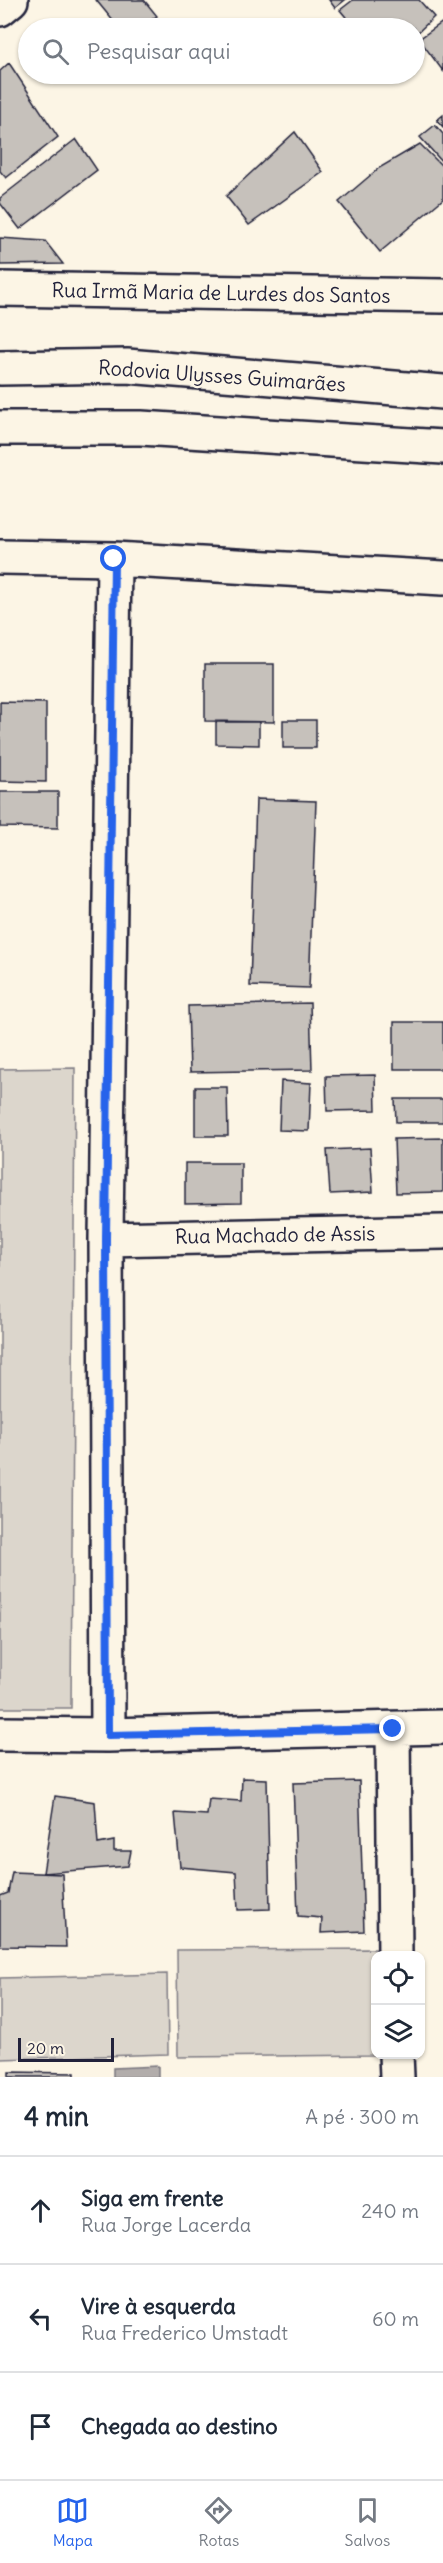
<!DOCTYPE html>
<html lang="pt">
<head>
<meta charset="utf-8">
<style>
  body { margin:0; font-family:Delius,sans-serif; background:#f6f6f7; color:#1f2937 }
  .controls { position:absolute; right:18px; bottom:18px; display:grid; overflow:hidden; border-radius:12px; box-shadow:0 2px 4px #0004 }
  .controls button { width:54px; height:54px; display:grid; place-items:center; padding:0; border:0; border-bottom:2px solid #e0e1e3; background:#fff; color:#1f2937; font:30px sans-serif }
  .scale { position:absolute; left:18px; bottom:15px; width:96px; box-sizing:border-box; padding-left:6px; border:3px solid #22223b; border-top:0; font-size:16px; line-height:21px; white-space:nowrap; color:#22223b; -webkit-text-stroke:4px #fcf5e5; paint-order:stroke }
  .stop { position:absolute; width:18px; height:18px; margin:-14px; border:4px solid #2563eb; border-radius:50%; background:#fff }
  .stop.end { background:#2563eb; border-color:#fff; box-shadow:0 2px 6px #0008 }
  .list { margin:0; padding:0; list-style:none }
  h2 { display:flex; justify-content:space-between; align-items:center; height:78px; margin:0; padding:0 24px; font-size:26px }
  h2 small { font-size:20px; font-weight:400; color:#747a83 }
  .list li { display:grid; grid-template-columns:39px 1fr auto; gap:18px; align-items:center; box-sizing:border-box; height:108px; padding:0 24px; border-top:2px solid #e0e1e3 }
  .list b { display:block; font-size:22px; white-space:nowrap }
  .list p { margin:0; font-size:20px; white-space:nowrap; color:#747a83 }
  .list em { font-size:20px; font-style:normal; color:#747a83 }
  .icon { flex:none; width:33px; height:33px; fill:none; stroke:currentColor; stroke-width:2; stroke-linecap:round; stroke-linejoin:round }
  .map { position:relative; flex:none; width:443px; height:2077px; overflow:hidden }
  .search { position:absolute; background:#fff; box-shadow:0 2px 4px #0004; left:18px; right:18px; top:18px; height:66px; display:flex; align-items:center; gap:15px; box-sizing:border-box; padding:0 21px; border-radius:33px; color:#747a83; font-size:22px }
  .sheet { height:402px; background:#fff }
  nav { display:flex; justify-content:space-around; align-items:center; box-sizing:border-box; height:84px; border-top:2px solid #e0e1e3; background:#fff; font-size:16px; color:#747a83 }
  nav a { display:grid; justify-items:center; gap:3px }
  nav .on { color:#2563eb }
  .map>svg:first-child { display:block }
  .green { fill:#dcd6cc; stroke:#7f7c84; stroke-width:1.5 }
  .water { fill:#b2adab; stroke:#78757e; stroke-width:1.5 }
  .building { fill:#c6c1bb; stroke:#22223b; stroke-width:1.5 }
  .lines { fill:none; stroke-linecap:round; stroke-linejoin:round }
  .minor-casing { stroke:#22223b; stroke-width:38 }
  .highway-casing { stroke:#22223b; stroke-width:38 }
  .minor { stroke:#fcf5e5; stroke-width:33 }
  .highway { stroke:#fcf5e5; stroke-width:33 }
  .route { stroke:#2563eb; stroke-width:8 }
  .labels { text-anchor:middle; stroke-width:4.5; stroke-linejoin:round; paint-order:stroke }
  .street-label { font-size:20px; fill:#22223b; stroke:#fcf5e5 }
</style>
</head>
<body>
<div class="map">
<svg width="443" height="2077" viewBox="0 0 443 2077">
  <rect width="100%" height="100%" fill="#fcf5e5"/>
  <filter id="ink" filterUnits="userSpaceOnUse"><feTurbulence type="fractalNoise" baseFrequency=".0167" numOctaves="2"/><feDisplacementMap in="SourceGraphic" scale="12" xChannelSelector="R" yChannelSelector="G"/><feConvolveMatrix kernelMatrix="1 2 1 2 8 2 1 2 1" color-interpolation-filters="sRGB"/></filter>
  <g filter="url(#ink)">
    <!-- green -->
    <path class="green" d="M75,1068L71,1708H0V1069Z
      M376,1949L377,2055L178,2057L177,1950Z
      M167,1974L168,2054L0,2059V1978Z"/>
    <!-- water -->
    <path class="water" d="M158,2066V2077H113V2068Z"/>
    <!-- building -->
    <path class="building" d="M96,0H144L157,16L139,28H119Z
      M329,0H345L335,8Z
      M353,0H419L434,17L414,36V28H355L340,10Z
      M443,22V71L419,39Z
      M9,63L58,137L6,178L0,171V71Z
      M443,115V127L437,120Z
      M435,125L443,134V163L420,137Z
      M295,132L323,172L249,225L226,196Z
      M76,139L97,170L20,229L0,203V198Z
      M420,144L443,167V199L380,252L339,202L379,168Z
      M0,238L45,241L63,264L0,265Z
      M205,664H274V722L205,721Z
      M0,702L46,703V782L0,781Z
      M283,720H316V748H283Z
      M216,722H259V745L216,744Z
      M0,792H58V828L0,827Z
      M256,799L316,801L309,988L250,986Z
      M310,1003L312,1070L190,1072L188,1006Z
      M394,1022H443V1069H394Z
      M375,1075L376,1110L327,1111L326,1076Z
      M281,1081L311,1083L309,1131L279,1130Z
      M195,1087H227L228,1136H195Z
      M395,1099H443V1122H396Z
      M443,1138V1192L396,1193L394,1139Z
      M370,1148L373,1192L330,1194L327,1150Z
      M185,1163H241V1203L185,1204Z
      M242,1778L267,1779L270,1909L238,1910L236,1872L180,1867L175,1813L207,1815L209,1799L241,1801Z
      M359,1781L364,1931L321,1933L322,1918L298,1916L293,1783Z
      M55,1796L95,1802L98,1844L114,1841V1851H131L128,1866L43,1873Z
      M12,1872L62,1874L66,1947L0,1946V1896L8,1893Z
      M9,2072L75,2073V2077H9Z"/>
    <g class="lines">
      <!-- minor casing -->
      <g class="minor-casing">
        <path id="minor" d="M0,9L11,0
          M0,289L443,296
          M0,557L114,559L443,578
          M106,1239L443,1232
          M393,1729L395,1956
          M0,1734L108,1735L443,1727
          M108,1735L106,1239L114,559
          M396,2054L397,2077"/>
      </g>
      <!-- highway casing -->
      <g class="highway-casing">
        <path id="highway" d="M0,368L127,366L443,392
          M0,428H141L443,447"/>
      </g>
      <!-- minor -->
      <use href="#minor" class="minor"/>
      <!-- highway -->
      <use href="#highway" class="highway"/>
    </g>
  </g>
  <g class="lines" filter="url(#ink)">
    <!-- route -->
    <path class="route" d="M114,559L106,1239L108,1735L393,1729"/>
  </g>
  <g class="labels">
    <!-- street labels -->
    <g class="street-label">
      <text transform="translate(221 293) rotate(1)" y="7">Rua Irmã Maria de Lurdes dos Santos</text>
      <text transform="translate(222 376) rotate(4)" y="7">Rodovia Ulysses Guimarães</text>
      <text transform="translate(275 1235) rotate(-1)" y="7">Rua Machado de Assis</text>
    </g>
  </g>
</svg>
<div class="controls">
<button><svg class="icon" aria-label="locate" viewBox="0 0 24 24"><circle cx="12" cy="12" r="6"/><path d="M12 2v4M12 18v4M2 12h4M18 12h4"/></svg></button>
<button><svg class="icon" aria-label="layers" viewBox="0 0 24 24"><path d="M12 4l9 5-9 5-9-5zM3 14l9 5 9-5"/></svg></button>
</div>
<div class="scale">20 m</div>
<div class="stop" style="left:114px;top:559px"></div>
<div class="stop end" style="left:393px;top:1729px"></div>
<div class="search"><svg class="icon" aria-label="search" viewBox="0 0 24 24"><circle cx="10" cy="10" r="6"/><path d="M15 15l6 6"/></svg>Pesquisar aqui</div>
</div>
<section class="sheet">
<h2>4 min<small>A pé · 300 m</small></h2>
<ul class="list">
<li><svg class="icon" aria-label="ahead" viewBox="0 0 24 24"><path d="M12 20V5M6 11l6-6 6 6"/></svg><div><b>Siga em frente</b><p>Rua Jorge Lacerda</p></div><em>240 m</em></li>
<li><svg class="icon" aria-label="left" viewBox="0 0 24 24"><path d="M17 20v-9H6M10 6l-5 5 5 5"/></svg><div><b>Vire à esquerda</b><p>Rua Frederico Umstadt</p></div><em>60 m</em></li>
<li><svg class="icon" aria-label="arrive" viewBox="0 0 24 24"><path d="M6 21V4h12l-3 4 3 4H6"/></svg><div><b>Chegada ao destino</b></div></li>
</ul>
</section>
<nav>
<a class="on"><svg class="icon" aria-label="map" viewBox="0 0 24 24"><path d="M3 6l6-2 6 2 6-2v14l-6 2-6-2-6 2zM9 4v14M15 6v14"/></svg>Mapa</a>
<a><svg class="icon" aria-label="directions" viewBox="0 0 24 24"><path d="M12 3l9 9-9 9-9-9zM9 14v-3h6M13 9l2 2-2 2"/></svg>Rotas</a>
<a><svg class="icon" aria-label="saved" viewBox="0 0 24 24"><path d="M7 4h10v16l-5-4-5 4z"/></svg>Salvos</a>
</nav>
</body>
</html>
